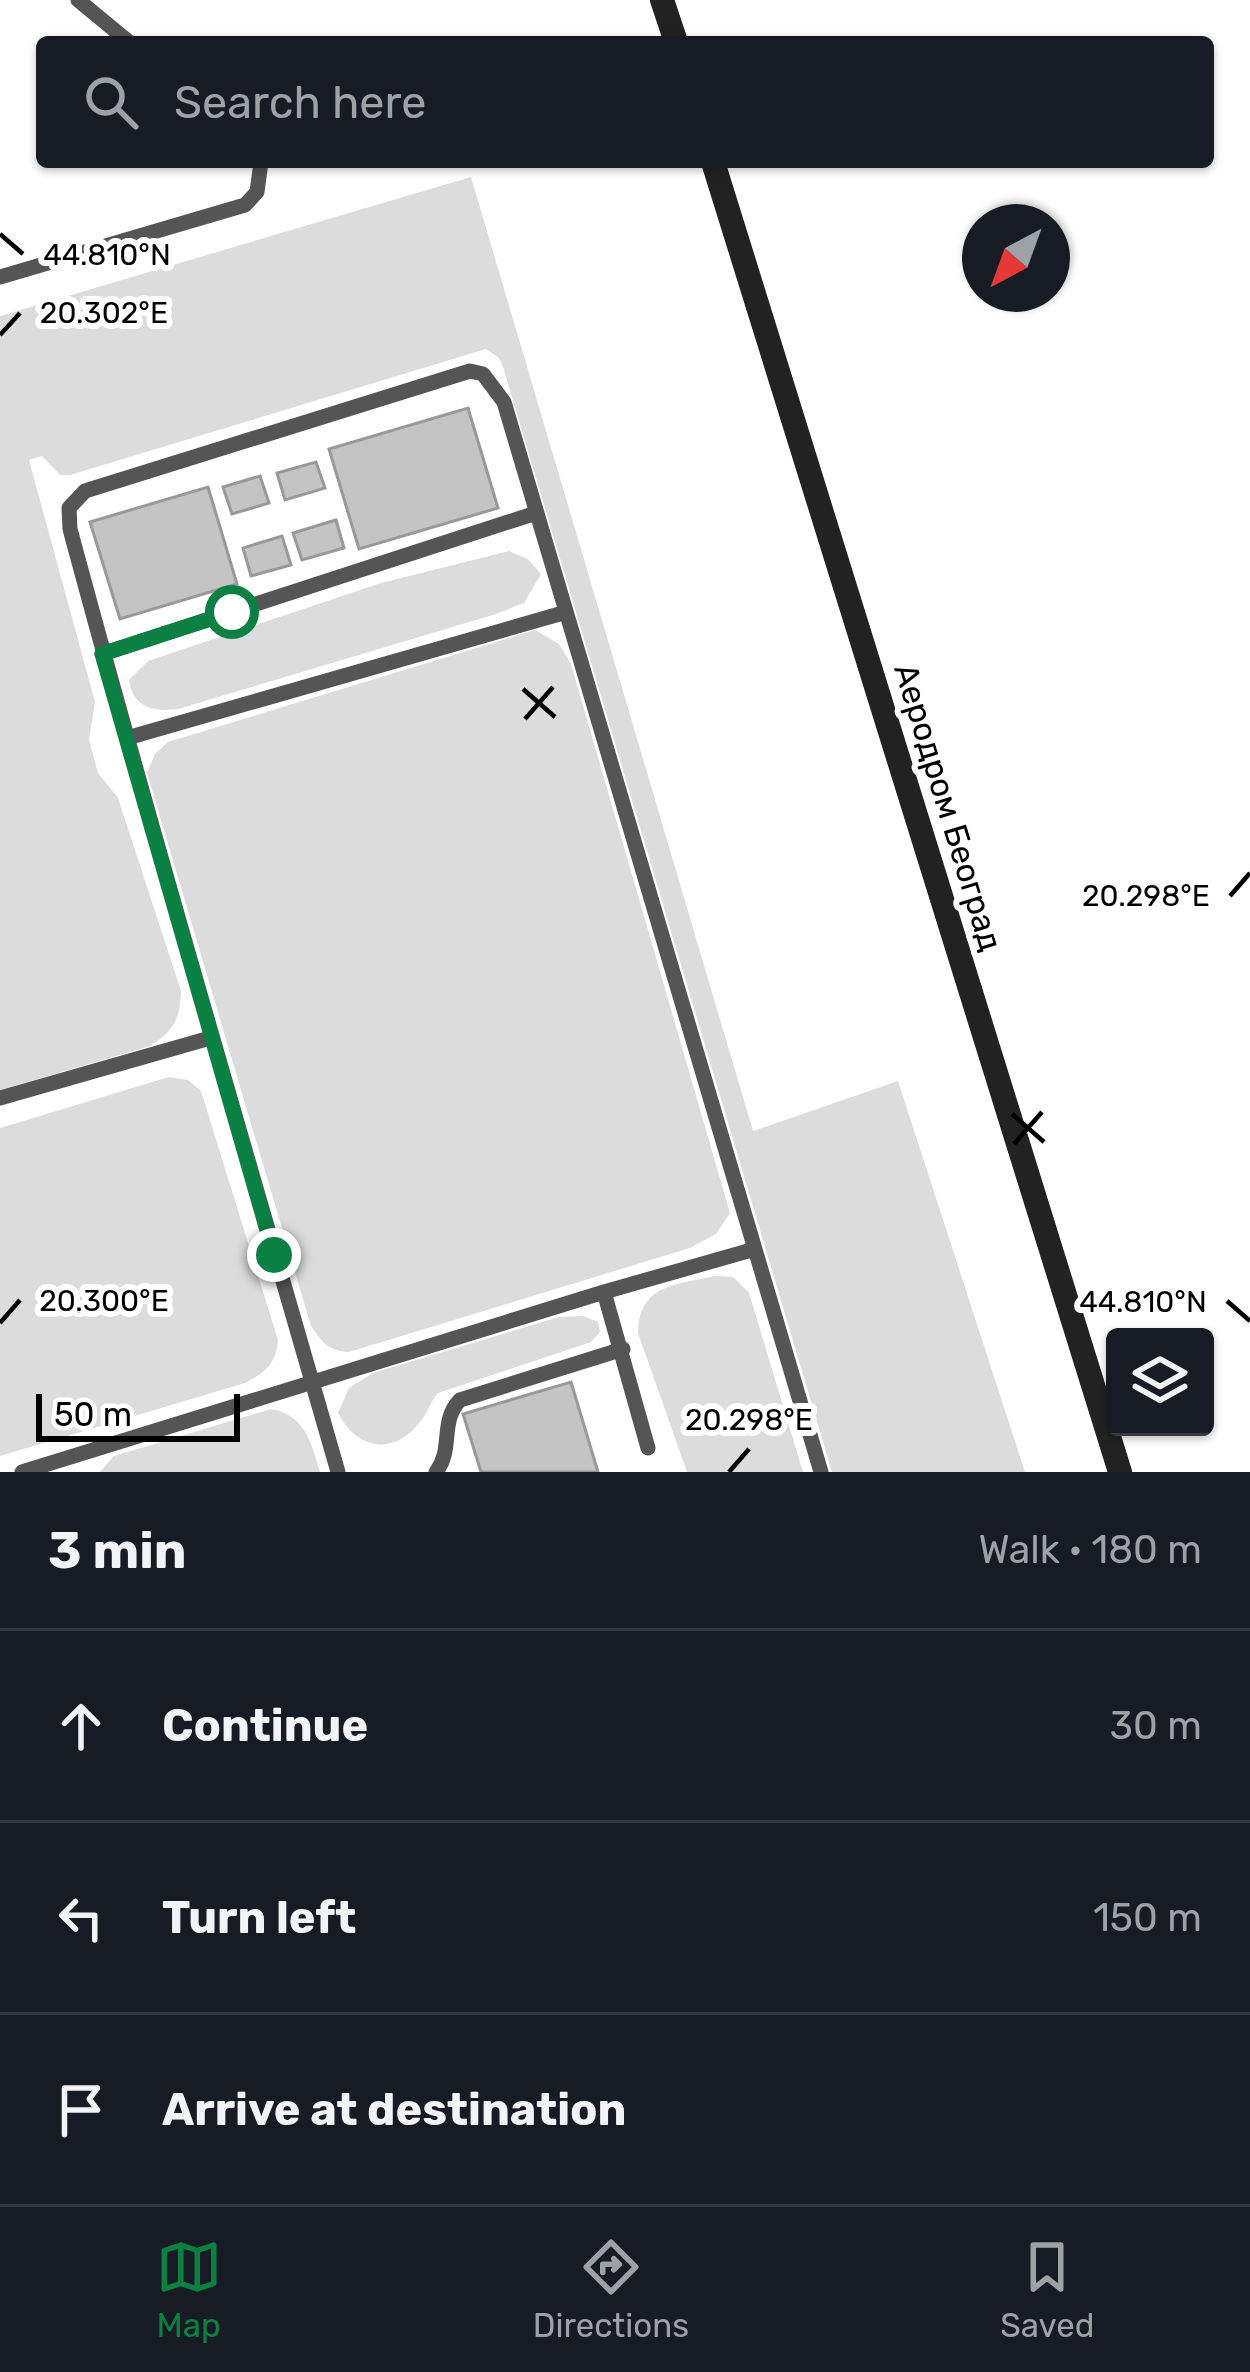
<!DOCTYPE html>
<html lang="en">
<head>
<meta charset="utf-8">
<style>
  body { margin:0; font-family:Rubik,sans-serif; background:#20242c; color:#f1f3f6 }
  .controls { position:absolute; right:36px; bottom:36px; display:grid; overflow:hidden; border-radius:12px; box-shadow:0 3px 9px #0004 }
  .controls button { width:108px; height:108px; display:grid; place-items:center; padding:0; border:0; border-bottom:3px solid #363941; background:#171b24; color:#f1f3f6; font:60px sans-serif }
  .compass { position:absolute; left:962px; top:204px; width:108px; height:108px; border-radius:50%; background:#171b24; box-shadow:0 3px 9px #0004; rotate:221deg }
  .scale { position:absolute; left:36px; bottom:30px; width:204px; box-sizing:border-box; padding-left:12px; border:6px solid #000; border-top:0; font-size:33px; line-height:42px; white-space:nowrap; color:#000; -webkit-text-stroke:9px #fff; paint-order:stroke }
  .stop { position:absolute; width:36px; height:36px; margin:-27px; border:9px solid #0b8043; border-radius:50%; background:#fff }
  .stop.end { background:#0b8043; border-color:#fff; box-shadow:0 3px 12px #0008 }
  .list { margin:0; padding:0; list-style:none }
  h2 { display:flex; justify-content:space-between; align-items:center; height:156px; margin:0; padding:0 48px; font-size:51px }
  h2 small { font-size:39px; font-weight:400; color:#9ea1a6 }
  .list li { display:grid; grid-template-columns:78px 1fr auto; gap:36px; align-items:center; box-sizing:border-box; height:192px; padding:0 48px; border-top:3px solid #363941 }
  .list b { display:block; font-size:45px; white-space:nowrap }
  .list em { font-size:39px; font-style:normal; color:#9ea1a6 }
  .icon { flex:none; width:66px; height:66px; fill:none; stroke:currentColor; stroke-width:2; stroke-linecap:round; stroke-linejoin:round }
  .map { position:relative; flex:none; width:1250px; height:1472px; overflow:hidden }
  .search { position:absolute; background:#171b24; box-shadow:0 3px 9px #0004; left:36px; right:36px; top:36px; height:132px; display:flex; align-items:center; gap:30px; box-sizing:border-box; padding:0 42px; border-radius:12px; color:#9ea1a6; font-size:45px }
  .sheet { height:732px; background:#171b24 }
  nav { display:flex; justify-content:space-around; align-items:center; box-sizing:border-box; height:168px; border-top:3px solid #363941; background:#171b24; font-size:33px; color:#9ea1a6 }
  nav a { display:grid; justify-items:center; gap:6px }
  nav .on { color:#0b8043 }
  .map>svg:first-child { display:block }
  .green { fill:#dcdcdc }
  .building { fill:#c4c4c4; stroke:#999; stroke-width:3 }
  .lines { fill:none; stroke-linecap:round; stroke-linejoin:round }
  .lane { stroke:#555; stroke-width:15 }
  .secondary { stroke:#222; stroke-width:24 }
  .route { stroke:#0b8043; stroke-width:15 }
  .ticks { fill:none; stroke:#000; stroke-width:4.5 }
  .labels { text-anchor:middle; stroke-width:12; stroke-linejoin:round; paint-order:stroke }
  .street-label { font-size:33px; fill:#000; stroke:#fff }
  .ticks-label { font-size:30px; text-anchor:middle; fill:#000; stroke:#fff; stroke-width:12; stroke-linejoin:round; paint-order:stroke }
</style>
</head>
<body>
<div class="map">
<svg width="1250" height="1472" viewBox="0 0 1250 1472">
  <rect width="100%" height="100%" fill="#fff"/>
  <!-- green -->
  <path class="green" d="M471,177L753,1131L898,1081L1025,1472H832L503,367L499,358L486,349L70,475H60L42,456L29,460L95,702L89,740L98,773L118,798L181,991C180,1019 174,1031 150,1046L0,1090V316Z
    M509,551L528,559L541,574L524,603L496,614L178,709C154,712 133,708 129,680L148,661L381,583Z
    M535,630L559,644L571,664L730,1213L716,1234L690,1248L349,1352C328,1351 322,1342 311,1326L147,773L155,754L168,742Z
    M169,1077L188,1080L201,1091L278,1340C276,1364 266,1372 245,1383L0,1456V1128Z
    M715,1276L733,1277L749,1293L803,1472H687L638,1333C639,1284 676,1285 715,1276Z
    M583,1316L598,1322L600,1332L591,1342L438,1393C431,1401 429,1409 423,1418C397,1456 358,1452 338,1413L349,1388L373,1373L559,1317Z
    M271,1409C305,1415 311,1442 320,1472H100L114,1456Z"/>
  <!-- building -->
  <path class="building" d="M468,408L498,508L359,549L329,449Z
    M316,462L325,488L285,500L277,473Z
    M260,476L269,503L232,514L223,487Z
    M208,487L237,584L120,619L90,522Z
    M336,520L344,548L302,560L293,533Z
    M282,536L291,565L251,576L243,548Z
    M571,1382L598,1472H481L463,1414Z"/>
  <g class="lines">
    <!-- lane -->
    <path class="lane" d="M78,0L129,42
      M0,277L245,205L257,192L261,162
      M102,654L536,513
      M127,738L563,613
      M0,1098L210,1038
      M604,1292L648,1448
      M22,1472L604,1292L755,1249
      M338,1472C248,1158 155,845 70,529L69,508L85,491L470,371L483,374L504,402L821,1472
      M436,1472C454,1449 439,1422 460,1400L623,1349"/>
    <!-- secondary -->
    <path class="secondary" d="M662,0L676,42
      M713,162L1120,1472"/>
  </g>
  <g class="lines">
    <!-- route -->
    <path class="route" d="M232,612L102,654L274,1255"/>
  </g>
  <!-- ticks -->
  <path class="ticks" d="M0,234L23,254M0,335L20,313M523,689L555,717M525,719L553,687M1230,896L1250,873M1012,1114L1044,1142M1014,1144L1042,1112M1227,1301L1250,1321M0,1323L20,1300M729,1472L749,1449"/>
  <g class="labels">
    <!-- street labels -->
    <g class="street-label">
      <text transform="translate(949 807) rotate(73)" y="12">Аеродром Београд</text>
    </g>
  </g>
  <g class="ticks-label">
    <text x="107" y="265">44.810°N</text>
    <text x="104" y="323">20.302°E</text>
    <text x="1146" y="906">20.298°E</text>
    <text x="104" y="1311">20.300°E</text>
    <text x="1143" y="1312">44.810°N</text>
    <text x="749" y="1430">20.298°E</text>
  </g>
</svg>
<div class="controls">
<button><svg class="icon" aria-label="layers" viewBox="0 0 24 24"><path d="M12 4l9 5-9 5-9-5zM3 14l9 5 9-5"/></svg></button>
</div>
<svg class="compass" viewBox="-18 -18 36 36"><path d="M0-13l5 13h-10z" fill="#e53935"/><path d="M0 13l5-13h-10z" fill="#9ea1a6"/></svg>
<div class="scale">50 m</div>
<div class="stop" style="left:232px;top:612px"></div>
<div class="stop end" style="left:274px;top:1255px"></div>
<div class="search"><svg class="icon" aria-label="search" viewBox="0 0 24 24"><circle cx="10" cy="10" r="6"/><path d="M15 15l6 6"/></svg>Search here</div>
</div>
<section class="sheet">
<h2>3 min<small>Walk · 180 m</small></h2>
<ul class="list">
<li><svg class="icon" aria-label="ahead" viewBox="0 0 24 24"><path d="M12 20V5M6 11l6-6 6 6"/></svg><div><b>Continue</b></div><em>30 m</em></li>
<li><svg class="icon" aria-label="left" viewBox="0 0 24 24"><path d="M17 20v-9H6M10 6l-5 5 5 5"/></svg><div><b>Turn left</b></div><em>150 m</em></li>
<li><svg class="icon" aria-label="arrive" viewBox="0 0 24 24"><path d="M6 21V4h12l-3 4 3 4H6"/></svg><div><b>Arrive at destination</b></div></li>
</ul>
</section>
<nav>
<a class="on"><svg class="icon" aria-label="map" viewBox="0 0 24 24"><path d="M3 6l6-2 6 2 6-2v14l-6 2-6-2-6 2zM9 4v14M15 6v14"/></svg>Map</a>
<a><svg class="icon" aria-label="directions" viewBox="0 0 24 24"><path d="M12 3l9 9-9 9-9-9zM9 14v-3h6M13 9l2 2-2 2"/></svg>Directions</a>
<a><svg class="icon" aria-label="saved" viewBox="0 0 24 24"><path d="M7 4h10v16l-5-4-5 4z"/></svg>Saved</a>
</nav>
</body>
</html>
